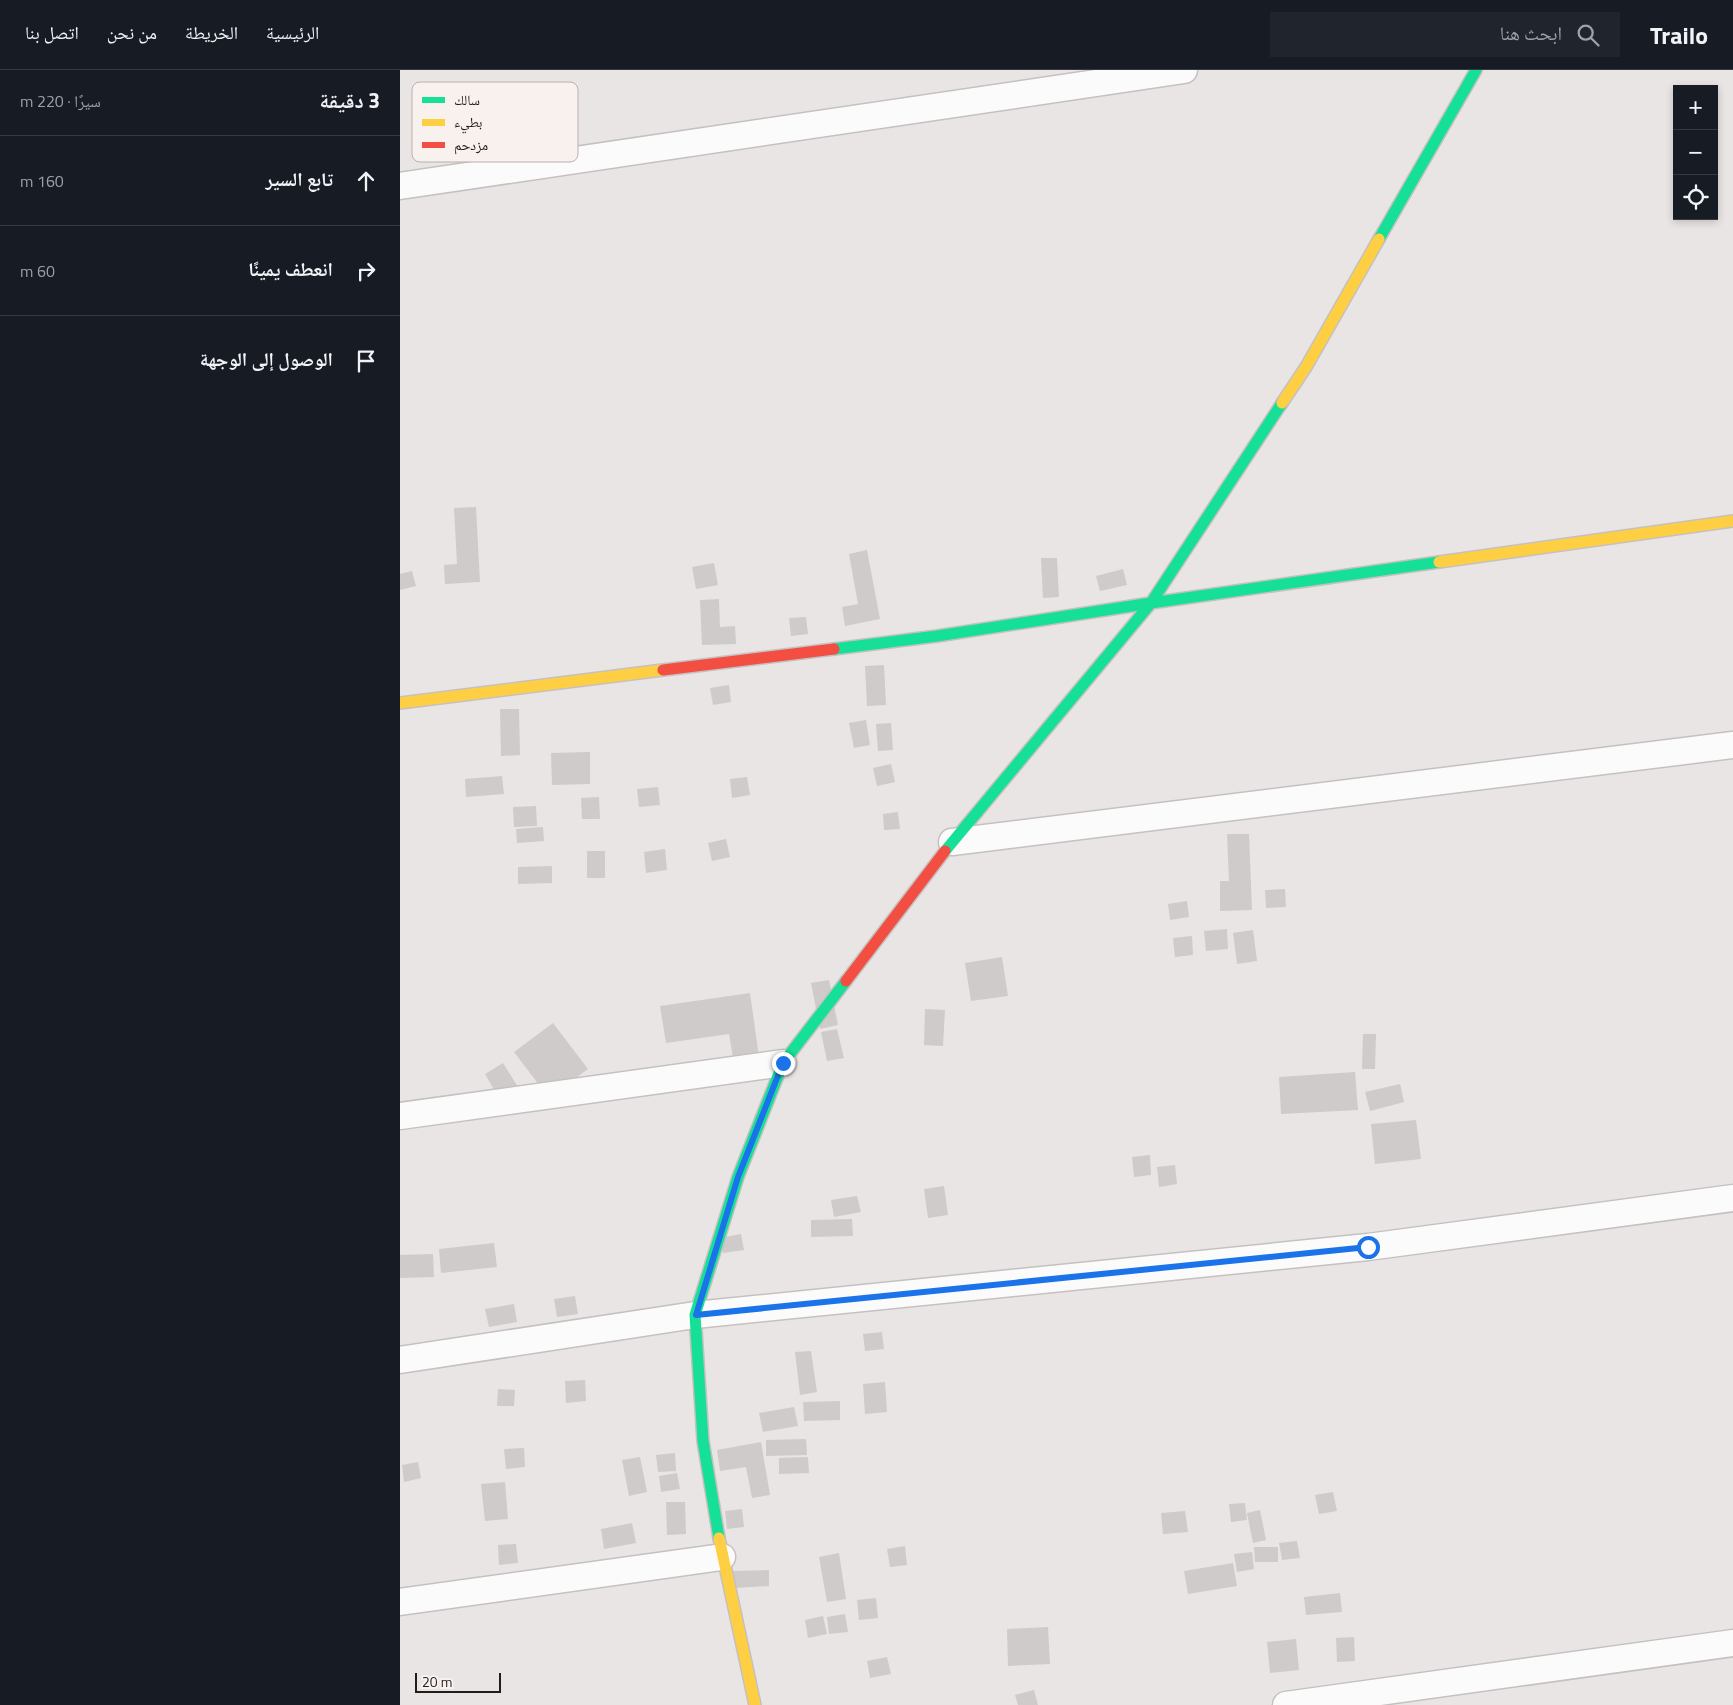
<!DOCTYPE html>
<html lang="ar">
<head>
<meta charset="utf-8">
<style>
  body { margin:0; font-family:"Titillium Web","Noto Naskh Arabic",sans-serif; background:#20242c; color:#f1f3f6; direction:rtl }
  .controls { position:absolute; right:15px; top:15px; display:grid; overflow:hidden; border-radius:0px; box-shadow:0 2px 8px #0003 }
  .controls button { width:45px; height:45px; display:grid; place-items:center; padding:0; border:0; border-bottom:1px solid #363941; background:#171b24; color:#f1f3f6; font:25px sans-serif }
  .scale { position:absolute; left:15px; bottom:12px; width:86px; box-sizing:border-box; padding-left:5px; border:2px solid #201d1c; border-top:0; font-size:14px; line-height:18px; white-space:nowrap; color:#201d1c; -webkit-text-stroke:4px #f9f1ee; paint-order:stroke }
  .stop { position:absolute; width:15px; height:15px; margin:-11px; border:4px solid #1a73e8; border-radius:50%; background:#fff }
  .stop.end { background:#1a73e8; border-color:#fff; box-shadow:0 1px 5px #0008 }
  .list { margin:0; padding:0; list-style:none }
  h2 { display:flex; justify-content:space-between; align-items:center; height:65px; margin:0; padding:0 20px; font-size:21px }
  h2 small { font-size:16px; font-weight:400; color:#9ea1a6 }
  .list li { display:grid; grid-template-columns:32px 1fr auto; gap:15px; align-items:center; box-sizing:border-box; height:90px; padding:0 20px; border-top:1px solid #363941 }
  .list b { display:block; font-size:19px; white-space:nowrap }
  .list em { font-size:16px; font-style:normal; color:#9ea1a6 }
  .icon { flex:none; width:28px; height:28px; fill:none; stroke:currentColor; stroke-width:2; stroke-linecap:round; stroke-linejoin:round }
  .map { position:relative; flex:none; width:1333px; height:1635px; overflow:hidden; direction:ltr }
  header { display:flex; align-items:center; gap:30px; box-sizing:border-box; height:70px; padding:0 25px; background:#171b24; border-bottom:1px solid #363941 }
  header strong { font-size:24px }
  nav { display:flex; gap:28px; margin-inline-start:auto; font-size:18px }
  .search { width:350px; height:45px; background:#20242c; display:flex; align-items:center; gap:12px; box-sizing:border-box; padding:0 18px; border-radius:0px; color:#9ea1a6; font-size:19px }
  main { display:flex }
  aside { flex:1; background:#171b24 }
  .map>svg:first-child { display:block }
  .building { fill:#cecbca }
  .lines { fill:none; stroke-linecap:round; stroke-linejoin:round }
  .street-casing { stroke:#c5c1c0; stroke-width:29 }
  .fast-casing { stroke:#c5c1c0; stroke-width:14 }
  .slow-casing { stroke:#c5c1c0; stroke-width:14 }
  .jam-casing { stroke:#c5c1c0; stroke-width:14 }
  .street { stroke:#fcfbfb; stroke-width:26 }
  .fast { stroke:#16e098; stroke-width:11 }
  .slow { stroke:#ffcf43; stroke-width:11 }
  .jam { stroke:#f24e42; stroke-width:11 }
  .route { stroke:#1a73e8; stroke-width:6 }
  .key { fill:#f9f1ee; stroke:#b8b1af; stroke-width:1 }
  .key-label { font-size:14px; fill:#201d1c }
</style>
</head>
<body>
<header>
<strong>Trailo</strong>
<div class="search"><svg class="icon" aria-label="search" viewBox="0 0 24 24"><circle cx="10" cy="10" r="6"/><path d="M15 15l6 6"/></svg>ابحث هنا</div>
<nav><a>الرئيسية</a><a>الخريطة</a><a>من نحن</a><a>اتصل بنا</a></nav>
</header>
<main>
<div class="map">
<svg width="1333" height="1635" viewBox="0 0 1333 1635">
  <rect width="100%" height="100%" fill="#e9e5e4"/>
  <!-- building -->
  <path class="building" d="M76,437L80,512L45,514L44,495L57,494L54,438Z
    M467,480L480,549L445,556L442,537L458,534L449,484Z
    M641,488H657L659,527L643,528Z
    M314,493L318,515L296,519L292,497Z
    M723,499L727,515L700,521L696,506Z
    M12,501L16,516L0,520V504Z
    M319,529L320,557L335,556L336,574L302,575L300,530Z
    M406,547L408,564L391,566L389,548Z
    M484,595L486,635L467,636L465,596Z
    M329,615L331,632L313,635L310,618Z
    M100,639H119L120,685L101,686Z
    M466,650L470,675L454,678L449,653Z
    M491,653L493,680L478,681L476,654Z
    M190,682V714L152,715L151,683Z
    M491,694L495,712L477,716L473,698Z
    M102,706L104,724L66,727L65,709Z
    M347,707L350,725L332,728L330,709Z
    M258,717L260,735L239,737L237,719Z
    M199,727L200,749H182L181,728Z
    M136,736L137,756L114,757L113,737Z
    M498,742L500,759L484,760L483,744Z
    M143,757L144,771L117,773L116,759Z
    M827,764H849L852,840L820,841V811H829Z
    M326,769L330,787L312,791L308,773Z
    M265,779L267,800L246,803L244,782Z
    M187,781H205V808H187Z
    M152,796V813L118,814V797Z
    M885,819L886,837L866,838L865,820Z
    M787,831L789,847L770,850L768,834Z
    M827,859L828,879L806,881L804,861Z
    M853,860L857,891L837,894L833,863Z
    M792,866L793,885L775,887L773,868Z
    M602,887L608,926L571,931L565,893Z
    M429,910L438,955L420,959L411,913Z
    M350,923L361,1001L336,1005L329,964L266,973L260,936Z
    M525,939L545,940L543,976L524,975Z
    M153,953L188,999L149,1028L114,982Z
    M437,959L444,988L427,991L421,962Z
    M963,964H976L975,999H962Z
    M103,993L118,1017L99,1028L85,1004Z
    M955,1002L958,1040L881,1044L879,1007Z
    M1000,1014L1004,1032L970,1041L965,1022Z
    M1016,1050L1021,1089L975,1094L971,1054Z
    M750,1085L751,1105L734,1107L732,1087Z
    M775,1095L777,1114L759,1117L757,1097Z
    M544,1116L548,1145L528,1148L524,1119Z
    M457,1126L461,1142L434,1147L431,1130Z
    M452,1149L453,1166L411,1167V1150Z
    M341,1164L344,1180L323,1183L320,1168Z
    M94,1173L97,1197L41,1203L39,1179Z
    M33,1184L34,1207L0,1208V1185Z
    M175,1226L178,1244L157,1247L154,1229Z
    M114,1234L117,1252L89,1257L85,1239Z
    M482,1262L484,1279L465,1281L463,1264Z
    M411,1281L417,1322L400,1325L395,1282Z
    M185,1310L186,1331L166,1333L165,1311Z
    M485,1312L487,1342L465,1344L463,1314Z
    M98,1319L115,1320L114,1336H97Z
    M440,1331V1350L404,1351L403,1332Z
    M394,1337L398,1356L363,1362L359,1343Z
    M406,1369L407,1385L366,1386V1370Z
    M361,1372L370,1425L352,1428L346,1397L320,1401L317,1380Z
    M124,1378L125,1397L106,1399L104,1379Z
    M275,1383L276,1401L258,1402L256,1385Z
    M240,1387L247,1422L229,1426L222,1390Z
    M408,1387L409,1403L379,1404V1388Z
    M18,1392L21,1408L4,1412L2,1395Z
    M277,1403L280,1419L261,1422L259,1406Z
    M105,1412L108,1449L85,1451L81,1414Z
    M933,1422L937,1441L919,1444L915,1425Z
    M266,1432H285L286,1464L267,1465Z
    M845,1433L847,1450L831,1452L829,1434Z
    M342,1439L344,1457L327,1459L325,1441Z
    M860,1440L866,1470L853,1473L847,1443Z
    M785,1441L788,1462L763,1464L761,1443Z
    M232,1453L236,1473L204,1479L201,1459Z
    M897,1471L900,1488L882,1490L879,1473Z
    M116,1474L118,1493L99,1495L98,1475Z
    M505,1476L507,1495L490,1497L487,1479Z
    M854,1477H878V1492H855Z
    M852,1482L854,1499L837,1502L834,1484Z
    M439,1483L446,1529L427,1532L419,1487Z
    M833,1493L837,1516L788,1524L784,1501Z
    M369,1500V1516L334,1518L333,1501Z
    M940,1523L942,1542L906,1545L904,1527Z
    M476,1528L478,1548L459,1550L457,1530Z
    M445,1544L448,1562L429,1564L427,1547Z
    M423,1546L427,1564L408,1568L405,1550Z
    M648,1557L650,1594L608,1596L607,1559Z
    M954,1567L955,1591L937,1592L936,1568Z
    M896,1569L899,1600L870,1603L867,1572Z
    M487,1587L491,1604L470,1608L467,1591Z
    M634,1620L638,1635H618L615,1625Z"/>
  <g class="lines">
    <!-- street casing -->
    <g class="street-casing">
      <path id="street" d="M0,116L784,0
        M552,772L1333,675
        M0,1046L383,993
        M0,1290L295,1245L968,1177L1333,1128
        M0,1532L322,1487
        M886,1635L1333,1573"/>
    </g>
    <!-- fast casing -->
    <g class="fast-casing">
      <path id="fast" d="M979,169L1076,0
        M434,579L537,566L751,533L1039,492
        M545,781L751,533L882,333
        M319,1468L303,1371L295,1245L338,1107L383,993L446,911"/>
    </g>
    <!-- slow casing -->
    <g class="slow-casing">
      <path id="slow" d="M882,333L906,297L979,169
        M1039,492L1333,451
        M0,633L263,600
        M319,1468L355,1635"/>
    </g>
    <!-- jam casing -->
    <g class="jam-casing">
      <path id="jam" d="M263,600L434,579
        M446,911L545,781"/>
    </g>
    <!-- street -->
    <use href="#street" class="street"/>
    <!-- fast -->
    <use href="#fast" class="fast"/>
    <!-- slow -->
    <use href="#slow" class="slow"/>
    <!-- jam -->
    <use href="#jam" class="jam"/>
  </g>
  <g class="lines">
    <!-- route -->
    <path class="route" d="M383,993L338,1107L296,1245L968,1177"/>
  </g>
  <!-- legend -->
  <rect x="12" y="12" width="166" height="80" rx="8" class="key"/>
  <rect x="22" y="27" width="23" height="6" fill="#16e098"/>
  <rect x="22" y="49" width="23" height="7" fill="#ffcf43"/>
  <rect x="22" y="72" width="23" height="6" fill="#f24e42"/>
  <g class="key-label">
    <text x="54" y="35">سالك</text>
    <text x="54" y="57">بطيء</text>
    <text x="54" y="80">مزدحم</text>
  </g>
</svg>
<div class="controls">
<button>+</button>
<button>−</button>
<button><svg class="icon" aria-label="locate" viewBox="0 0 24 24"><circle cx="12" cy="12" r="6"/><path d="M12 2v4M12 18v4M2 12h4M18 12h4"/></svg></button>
</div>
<div class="scale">20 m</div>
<div class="stop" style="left:968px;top:1177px"></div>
<div class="stop end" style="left:383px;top:993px"></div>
</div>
<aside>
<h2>3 دقيقة<small>سيرًا · 220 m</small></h2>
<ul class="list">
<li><svg class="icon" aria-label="ahead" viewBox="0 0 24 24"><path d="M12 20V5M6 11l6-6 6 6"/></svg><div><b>تابع السير</b></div><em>160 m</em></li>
<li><svg class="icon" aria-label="right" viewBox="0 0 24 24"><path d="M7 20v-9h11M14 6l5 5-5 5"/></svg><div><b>انعطف يمينًا</b></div><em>60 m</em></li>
<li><svg class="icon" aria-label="arrive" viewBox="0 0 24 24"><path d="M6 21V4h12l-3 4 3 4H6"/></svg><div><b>الوصول إلى الوجهة</b></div></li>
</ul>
</aside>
</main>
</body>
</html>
